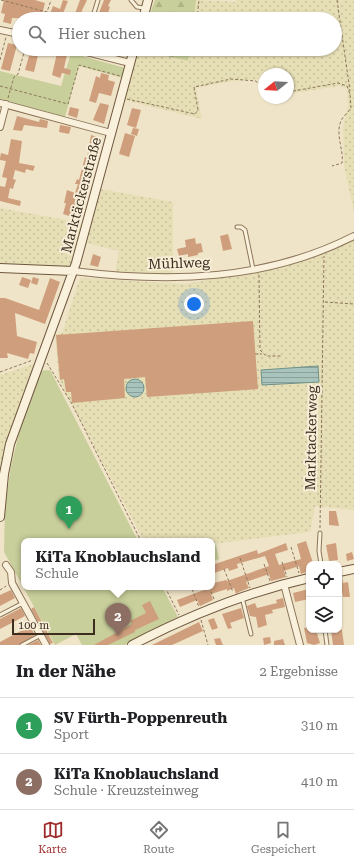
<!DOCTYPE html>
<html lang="de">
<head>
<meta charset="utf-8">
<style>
  body { margin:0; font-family:"Roboto Serif",serif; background:#f2f2f2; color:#202124 }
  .controls { position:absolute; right:12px; bottom:12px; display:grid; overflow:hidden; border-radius:8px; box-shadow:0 1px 3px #0004 }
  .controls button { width:36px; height:36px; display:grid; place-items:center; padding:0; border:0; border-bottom:1px solid #e0e0e0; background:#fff; color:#202124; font:20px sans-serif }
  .compass { position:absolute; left:258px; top:68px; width:36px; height:36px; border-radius:50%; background:#fff; box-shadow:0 1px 3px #0004; rotate:252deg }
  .scale { position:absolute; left:12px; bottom:10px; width:83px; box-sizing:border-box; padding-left:4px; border:2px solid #3d2e20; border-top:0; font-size:11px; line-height:14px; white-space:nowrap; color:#3d2e20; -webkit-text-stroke:3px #f7eed8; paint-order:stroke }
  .you { position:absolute; left:194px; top:304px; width:14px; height:14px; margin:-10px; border:3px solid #fff; border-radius:50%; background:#1a73e8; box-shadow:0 0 0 6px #1a73e833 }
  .badge { display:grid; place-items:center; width:26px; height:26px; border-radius:50%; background:#9e2a2b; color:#fff; font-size:13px; font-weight:700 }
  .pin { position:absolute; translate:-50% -33px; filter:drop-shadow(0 1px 2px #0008) }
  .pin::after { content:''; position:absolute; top:21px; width:14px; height:12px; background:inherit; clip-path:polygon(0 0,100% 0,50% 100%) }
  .popup { position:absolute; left:21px; top:538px; width:194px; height:52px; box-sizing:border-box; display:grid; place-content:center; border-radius:8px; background:#fff; filter:drop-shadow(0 1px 3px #0005); font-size:13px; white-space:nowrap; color:#757577 }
  .popup b { font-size:15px; color:#202124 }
  .popup::after { content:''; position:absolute; left:50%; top:100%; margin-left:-8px; border:8px solid transparent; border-top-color:#fff }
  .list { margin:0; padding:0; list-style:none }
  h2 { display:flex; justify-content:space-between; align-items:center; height:52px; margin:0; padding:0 16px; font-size:17px }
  h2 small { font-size:13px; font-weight:400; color:#757577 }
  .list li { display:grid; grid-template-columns:26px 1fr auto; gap:12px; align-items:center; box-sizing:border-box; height:56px; padding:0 16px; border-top:1px solid #e0e0e0 }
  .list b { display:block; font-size:15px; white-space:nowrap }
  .list p { margin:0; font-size:13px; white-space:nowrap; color:#757577 }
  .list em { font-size:13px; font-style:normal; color:#757577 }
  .icon { flex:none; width:22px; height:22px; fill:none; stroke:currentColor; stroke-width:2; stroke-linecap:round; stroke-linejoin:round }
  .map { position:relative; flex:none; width:354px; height:645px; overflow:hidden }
  .search { position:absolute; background:#fff; box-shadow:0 1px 3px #0004; left:12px; right:12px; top:12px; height:44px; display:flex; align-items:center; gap:10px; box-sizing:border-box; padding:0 14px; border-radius:22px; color:#757577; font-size:15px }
  .sheet { height:164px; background:#fff }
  nav { display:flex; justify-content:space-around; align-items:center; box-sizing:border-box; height:56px; border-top:1px solid #e0e0e0; background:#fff; font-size:11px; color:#757577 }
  nav a { display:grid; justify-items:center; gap:2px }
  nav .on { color:#9e2a2b }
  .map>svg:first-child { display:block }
  .farmland { fill:url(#farmland-dots) }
  .green { fill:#c9cf9b }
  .forest { fill:url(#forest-firs) }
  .water { fill:url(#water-rules); stroke:#6f938a }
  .building { fill:#cf9f7d }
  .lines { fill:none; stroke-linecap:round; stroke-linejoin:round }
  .lane-casing { stroke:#8d765c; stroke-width:5 }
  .street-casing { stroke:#8d765c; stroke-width:8 }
  .secondary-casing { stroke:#6f573f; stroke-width:10 }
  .path { stroke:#8d765c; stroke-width:1; stroke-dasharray:3 2; stroke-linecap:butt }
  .lane { stroke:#faf1dc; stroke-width:3 }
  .street { stroke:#faf1dc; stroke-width:6 }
  .secondary { stroke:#faf1dc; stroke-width:8 }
  .labels { text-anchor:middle; stroke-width:4; stroke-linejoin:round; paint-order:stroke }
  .street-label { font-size:14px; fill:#3d2e20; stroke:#f7eed8 }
</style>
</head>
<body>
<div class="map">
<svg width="354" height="645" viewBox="0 0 354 645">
  <defs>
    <pattern id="farmland-dots" width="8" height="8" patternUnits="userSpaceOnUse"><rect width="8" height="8" fill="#e6deb5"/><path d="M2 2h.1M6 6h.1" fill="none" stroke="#c6bf9b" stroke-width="1.8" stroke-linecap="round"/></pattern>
    <pattern id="forest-firs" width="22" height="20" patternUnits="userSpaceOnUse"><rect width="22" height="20" fill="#c9cf9b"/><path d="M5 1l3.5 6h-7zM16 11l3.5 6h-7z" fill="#aeb285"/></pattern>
    <pattern id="water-rules" width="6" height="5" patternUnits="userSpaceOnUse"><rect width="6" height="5" fill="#a9c4bc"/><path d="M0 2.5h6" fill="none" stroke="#8ba098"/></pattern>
  </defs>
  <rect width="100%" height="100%" fill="#f0e4c8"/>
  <!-- farmland -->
  <path class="farmland" d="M196,0L236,2V0H354V213L344,165L343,127L348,106L347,88L340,86L288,94V74H264V79L232,81L196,88L202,119L124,100L138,50L188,61L190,49H335V19H194Z
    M100,189L173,202V276L115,274L119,251L86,243Z
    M0,208L83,223L70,267L0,266Z
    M354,239V510L315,506L310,532L212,544V541H144L59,380L55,335L62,333L80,278L185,284L270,268Z
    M34,364L4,452L0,483V375Z"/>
  <!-- green -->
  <path class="green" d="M71,53L125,68L123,78L79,66L65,117L0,102V71L61,86Z
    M50,370L138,541H24V587H162L178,617L125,645H82L76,634L55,645L4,552L5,506L11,466L19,433L40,371Z
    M212,545H216L219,559L212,562Z"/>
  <!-- forest -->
  <path class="forest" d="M155,0H196L194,19H148Z
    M138,49H190L188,61Z"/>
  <!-- water -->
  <path class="water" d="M318,366L319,382L262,385L261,370Z
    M126 388a9 9 0 1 1 18 0a9 9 0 1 1-18 0Z"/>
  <!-- building -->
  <path class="building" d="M4,0H35L45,3L41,19L12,18L11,24L3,22L5,14L1,13Z
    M63,0L68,1L62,16L60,15L58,19H48L53,6L60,9Z
    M80,0H87L78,19H73Z
    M104,0H111L108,6L110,7L108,13L106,12L103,19H101L97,18Z
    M8,43L17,45L10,71L1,69Z
    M31,49L39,51L34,72L25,70Z
    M57,53L67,55L64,68L71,70L70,75L62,73L60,78L52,75Z
    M101,73L109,75L108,80L115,82L111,96L99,93L96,103L89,101L96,76L100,78Z
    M100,103L109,105L104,124L93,120Z
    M70,107L79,109L77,118L68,115Z
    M132,108L141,110L136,128L127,125Z
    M17,116L39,122L40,119L48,121L47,128L24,125L22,131L13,130Z
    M60,125L71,127L69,134L59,132Z
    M133,128L139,129L137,136L131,134Z
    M125,133L135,136L129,157L119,154Z
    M91,135L100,138L78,219L63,214L66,203H64L67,190L75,193L78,184H75L77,179L79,180L85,157L87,158Z
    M11,139L22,141L19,163L35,166L33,171L26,169L25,173L15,170L13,179L16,180L14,185L13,189L10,188L8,198L21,201L20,206L0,201V186L5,187L7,178L2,177L6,161L0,160V158L1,153L8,155Z
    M228,234L232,249L223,251L220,236Z
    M195,238L196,244L201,243L203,252L198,253V255L188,257V254L179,256L177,249L186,247L185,240Z
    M93,254L101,257L98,267L90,265Z
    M22,277L31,280L28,288L19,285Z
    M33,277L39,279L37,285L31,283Z
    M50,278L60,282L45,324L15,313L17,336L37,342L34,354L30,353L28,359L7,353L8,358H0V298H5L39,310Z
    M253,321L258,389L147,397L145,377L124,379L125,398L72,403L71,392H66L64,379L60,380L56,335Z
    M329,511H336L339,526L329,525Z
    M306,541L313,563L309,564V571L301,574L299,566L284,571L286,577L271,581L269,574L246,582L249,588L239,592L236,594L234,588L227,591V589L211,594L213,600L200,606L197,600L180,607L177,600L212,587L214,583L226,580L227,581L269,566L265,556L237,564L238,568L229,571L228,568L212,574V565L257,550L258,554L286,543L288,550L275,554L279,565L293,561L301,559L297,544Z
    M336,543L338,560L329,561L326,545Z
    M352,552L354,559L347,561L346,554Z
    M339,577H342L343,583L348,582L350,597H343L342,592L339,593Z
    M309,589V599L295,602L293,593Z
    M11,590L15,598L0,606V595Z
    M283,598L285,607L272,610L273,613L265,615L267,625L258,628L256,617L250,616L247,606L255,603L257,608L277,603L276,600Z
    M150,601L159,619L135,630V632L108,645H94L132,624L130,621L146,613L142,605Z
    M34,607L53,643L50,644L31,609Z
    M21,608L25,616L0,629V619Z
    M241,608L244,618L230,623L232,628L228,629L222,614Z
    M214,618L218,628L212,630L208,620Z
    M199,622L203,631L172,645H152Z
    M30,626L35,635L19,645H0V642Z
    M309,627V630H316L320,643L314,645L307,643L304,628Z
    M331,630H342L344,645H333Z
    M270,637L271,643L264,645L263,638Z
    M220,638L223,645H216L214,639Z
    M283,639L285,645H274V641Z
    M38,640L41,645H28Z"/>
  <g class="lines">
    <!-- lane casing -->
    <g class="lane-casing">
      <path id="lane" d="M131,0L137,7L144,8
        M93,16L98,0
        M237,227H241L245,230L253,269
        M320,533L319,551L321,564
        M242,597L251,634
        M0,615L23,603
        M325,630L327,645
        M22,645L41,635"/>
    </g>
    <!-- street casing -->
    <g class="street-casing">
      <path id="street" d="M0,30L19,34
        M75,49L130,63
        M0,103L111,133
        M0,127L6,104
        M73,271C169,283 266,281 354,236
        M6,565L11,572L12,583L46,645
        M284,584L300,645"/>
    </g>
    <!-- secondary casing -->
    <g class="secondary-casing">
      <path id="secondary" d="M143,19L148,0
        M0,268L73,271
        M0,517L4,474L10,444L76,263L134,49
        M339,572L354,569
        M132,645C188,616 247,592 309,578"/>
    </g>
    <!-- path -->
    <path class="path" d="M1,0L47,12L51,0
      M337,0L350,91
      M197,19L199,0
      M192,56L193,49
      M0,60L6,37
      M0,86L68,104L79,65L120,76
      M288,92L338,83L347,86L350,94L351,108C348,113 343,116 341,121C335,134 344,150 342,163L332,166
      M8,98L14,77L18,74L25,49
      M127,99L195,114L198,110L194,87L231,79L256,81L264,92
      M259,275L260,350L266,356H282
      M325,302L354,304
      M255,354H262
      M47,363L72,404L141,541
      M0,372L33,360
      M320,528L324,256
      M291,547L299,573
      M240,558L250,588
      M282,562L287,577
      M264,564L270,581
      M224,569L233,592
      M165,587L179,615
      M209,587L214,599
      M192,589L199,607
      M0,590L6,586
      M201,620L208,645"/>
    <!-- lane -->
    <use href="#lane" class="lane"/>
    <!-- street -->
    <use href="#street" class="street"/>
    <!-- secondary -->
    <use href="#secondary" class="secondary"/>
  </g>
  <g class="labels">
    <!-- street labels -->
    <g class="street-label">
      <text transform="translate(81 195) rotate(-75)" y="5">Marktäckerstraße</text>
      <text transform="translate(179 263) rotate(-2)" y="5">Mühlweg</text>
      <text transform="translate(311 438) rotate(-89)" y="5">Marktackerweg</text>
    </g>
  </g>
</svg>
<div class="controls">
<button><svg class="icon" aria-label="locate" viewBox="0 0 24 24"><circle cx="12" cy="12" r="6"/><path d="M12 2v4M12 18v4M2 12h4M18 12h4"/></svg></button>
<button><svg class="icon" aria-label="layers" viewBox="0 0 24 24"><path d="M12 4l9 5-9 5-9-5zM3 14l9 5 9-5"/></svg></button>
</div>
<svg class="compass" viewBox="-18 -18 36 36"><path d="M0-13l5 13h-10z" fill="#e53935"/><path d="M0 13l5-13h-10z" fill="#757577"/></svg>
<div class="scale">100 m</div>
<div class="you"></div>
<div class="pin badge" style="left:69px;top:529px;background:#2e9e5b">1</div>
<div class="pin badge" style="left:118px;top:636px;background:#8d6e63">2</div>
<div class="popup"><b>KiTa Knoblauchsland</b>Schule</div>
<div class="search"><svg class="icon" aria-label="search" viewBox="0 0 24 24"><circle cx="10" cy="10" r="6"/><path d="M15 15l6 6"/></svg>Hier suchen</div>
</div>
<section class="sheet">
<h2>In der Nähe<small>2 Ergebnisse</small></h2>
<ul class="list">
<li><span class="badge" style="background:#2e9e5b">1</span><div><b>SV Fürth-Poppenreuth</b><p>Sport</p></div><em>310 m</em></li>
<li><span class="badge" style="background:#8d6e63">2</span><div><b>KiTa Knoblauchsland</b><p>Schule · Kreuzsteinweg</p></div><em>410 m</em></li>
</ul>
</section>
<nav>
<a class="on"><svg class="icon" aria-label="map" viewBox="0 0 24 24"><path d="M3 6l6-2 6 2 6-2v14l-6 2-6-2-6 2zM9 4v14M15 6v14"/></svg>Karte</a>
<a><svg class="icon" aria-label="directions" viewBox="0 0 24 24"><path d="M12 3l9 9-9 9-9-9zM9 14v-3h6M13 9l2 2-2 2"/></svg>Route</a>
<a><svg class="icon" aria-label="saved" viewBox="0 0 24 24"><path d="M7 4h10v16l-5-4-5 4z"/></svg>Gespeichert</a>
</nav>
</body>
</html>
